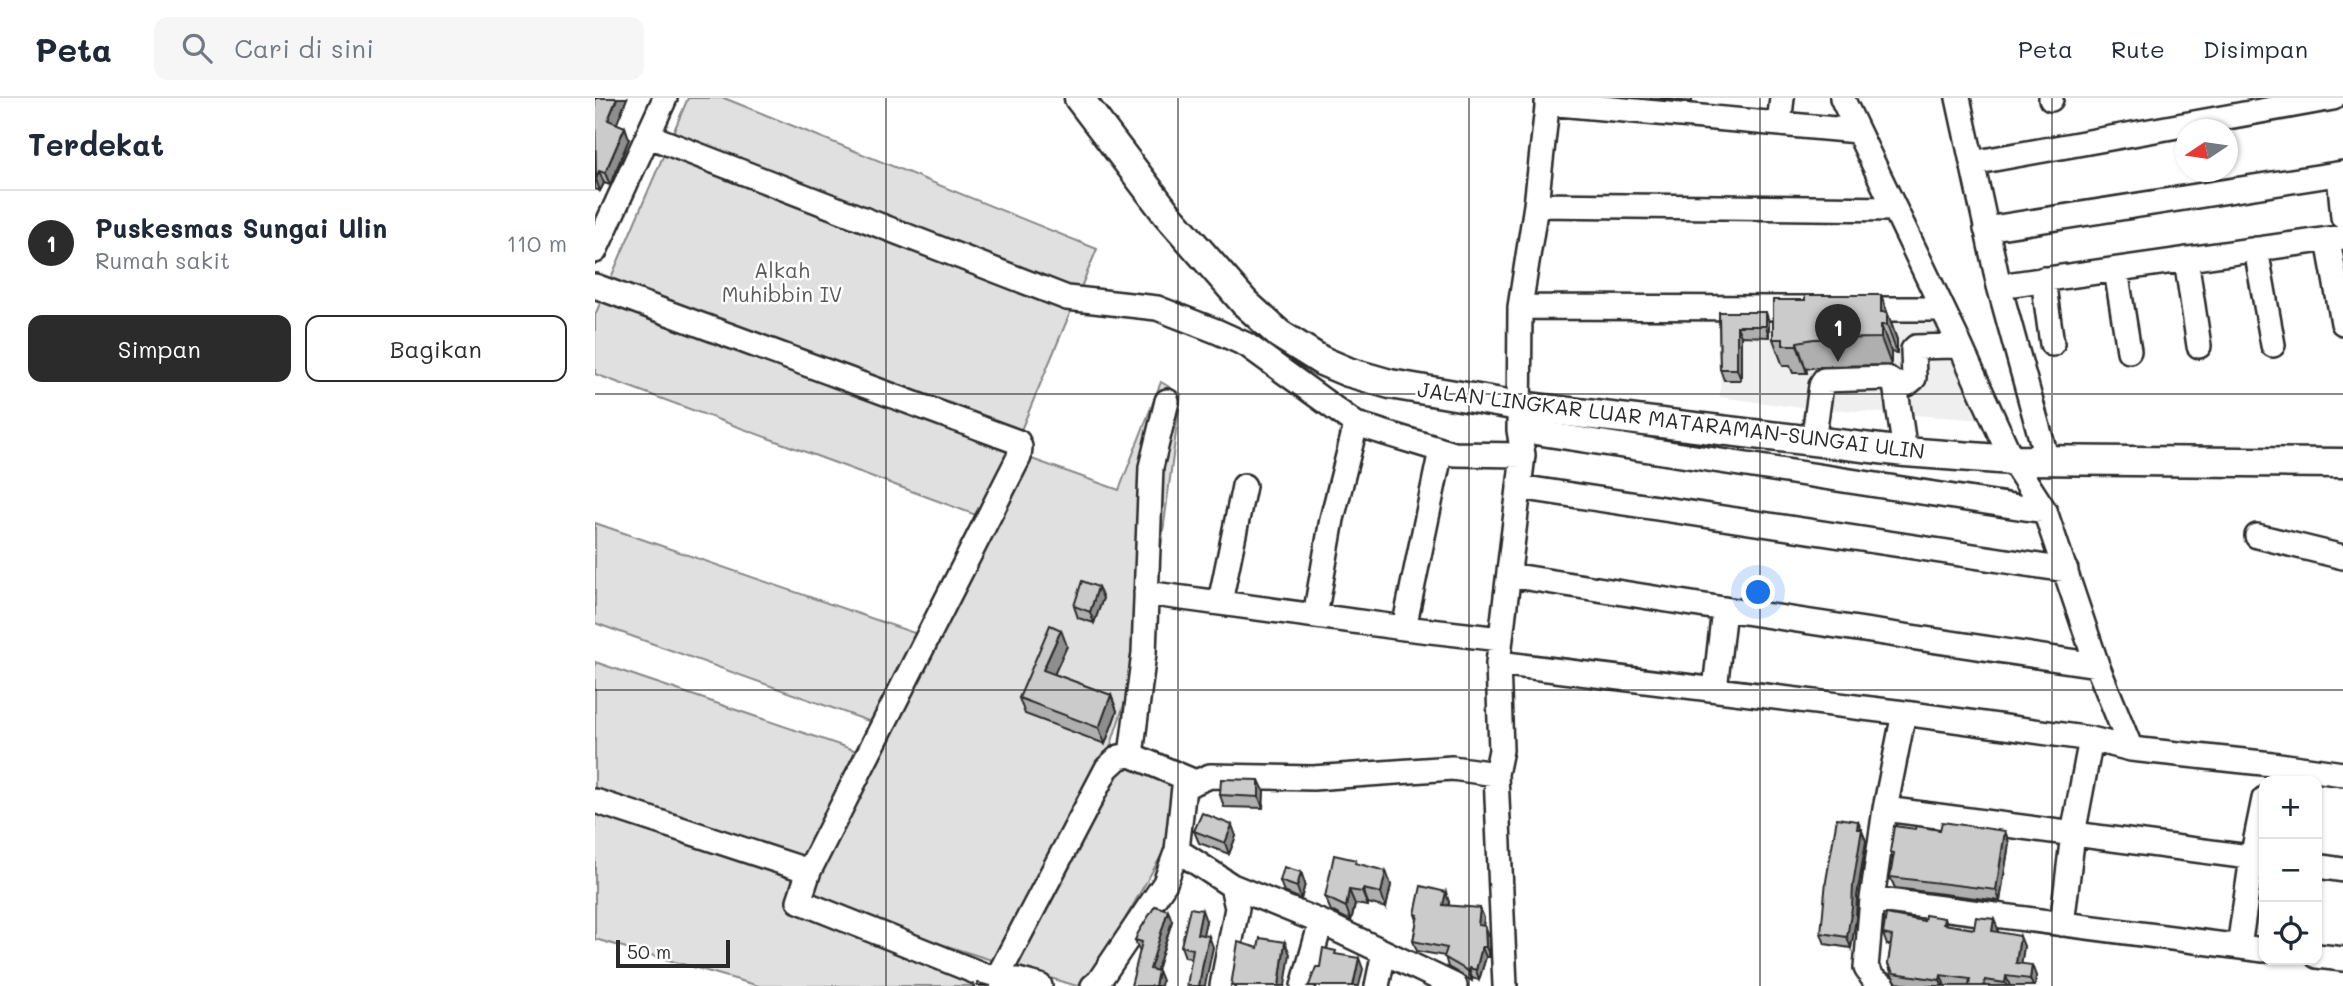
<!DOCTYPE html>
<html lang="id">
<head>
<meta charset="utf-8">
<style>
  body { margin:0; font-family:Mali,sans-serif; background:#f6f6f7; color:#1f2937 }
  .controls { position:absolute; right:21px; bottom:21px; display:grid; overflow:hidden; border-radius:14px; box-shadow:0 2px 5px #0004 }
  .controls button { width:63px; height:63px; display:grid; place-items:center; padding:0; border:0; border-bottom:2px solid #e0e1e3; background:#fff; color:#1f2937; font:35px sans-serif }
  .compass { position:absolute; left:1580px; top:21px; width:63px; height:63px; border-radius:50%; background:#fff; box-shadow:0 2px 5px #0004; rotate:257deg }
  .scale { position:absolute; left:21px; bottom:18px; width:114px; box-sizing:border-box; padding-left:7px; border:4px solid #2b2b2b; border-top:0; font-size:19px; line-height:24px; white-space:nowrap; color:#2b2b2b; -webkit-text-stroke:5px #fff; paint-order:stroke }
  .you { position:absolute; left:1164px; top:495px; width:24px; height:24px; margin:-18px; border:5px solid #fff; border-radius:50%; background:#1a73e8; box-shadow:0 0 0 10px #1a73e833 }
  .badge { display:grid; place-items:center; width:46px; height:46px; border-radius:50%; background:#2b2b2b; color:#fff; font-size:23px; font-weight:700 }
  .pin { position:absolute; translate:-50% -58px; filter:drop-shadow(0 2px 4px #0008) }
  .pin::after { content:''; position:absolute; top:37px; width:24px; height:21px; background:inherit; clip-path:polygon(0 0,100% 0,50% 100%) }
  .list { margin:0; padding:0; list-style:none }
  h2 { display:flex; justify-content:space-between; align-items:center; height:91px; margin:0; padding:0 28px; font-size:30px }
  h2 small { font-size:23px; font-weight:400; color:#747a83 }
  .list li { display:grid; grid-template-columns:46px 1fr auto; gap:21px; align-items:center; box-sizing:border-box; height:105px; padding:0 28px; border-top:2px solid #e0e1e3 }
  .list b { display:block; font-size:26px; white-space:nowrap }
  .list p { margin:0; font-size:23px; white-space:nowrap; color:#747a83 }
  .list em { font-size:23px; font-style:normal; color:#747a83 }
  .actions { display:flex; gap:14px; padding:21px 28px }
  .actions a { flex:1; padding:16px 0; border:2px solid #2b2b2b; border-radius:14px; text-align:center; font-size:24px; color:#2b2b2b }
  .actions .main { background:#2b2b2b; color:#fff }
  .icon { flex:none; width:38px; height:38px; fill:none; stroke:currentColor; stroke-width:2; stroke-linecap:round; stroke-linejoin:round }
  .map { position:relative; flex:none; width:1748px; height:888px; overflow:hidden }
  header { display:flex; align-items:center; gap:42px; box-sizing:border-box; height:98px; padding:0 35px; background:#fff; border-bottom:2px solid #e0e1e3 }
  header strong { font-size:33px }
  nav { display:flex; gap:38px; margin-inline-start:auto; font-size:24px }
  .search { width:490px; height:63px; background:#f6f6f7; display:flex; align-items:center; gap:18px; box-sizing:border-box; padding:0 24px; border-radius:14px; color:#747a83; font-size:26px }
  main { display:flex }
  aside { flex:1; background:#fff }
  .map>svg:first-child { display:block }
  .built { fill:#efefef }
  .green { fill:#e0e0e0; stroke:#868686; stroke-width:2 }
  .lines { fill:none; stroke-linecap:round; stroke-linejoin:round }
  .minor-casing { stroke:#2b2b2b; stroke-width:28 }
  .major-casing { stroke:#2b2b2b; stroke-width:33 }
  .minor { stroke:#fff; stroke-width:23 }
  .major { stroke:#fff; stroke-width:28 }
  .wall { fill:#afafaf; stroke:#2b2b2b; stroke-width:2 }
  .shaded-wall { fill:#8e8e8e; stroke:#2b2b2b; stroke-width:2 }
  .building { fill:#cbcbcb; stroke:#2b2b2b; stroke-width:2 }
  .grid { fill:none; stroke:#2b2b2b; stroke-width:2; stroke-opacity:0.55 }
  .labels { text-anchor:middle; stroke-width:5; stroke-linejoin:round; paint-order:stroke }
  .park-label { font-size:21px; fill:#585858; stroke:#fff }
  .street-label { font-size:21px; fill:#2b2b2b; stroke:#fff }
</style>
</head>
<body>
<header>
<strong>Peta</strong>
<div class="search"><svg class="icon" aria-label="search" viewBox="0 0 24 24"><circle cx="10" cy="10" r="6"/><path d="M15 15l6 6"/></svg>Cari di sini</div>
<nav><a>Peta</a><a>Rute</a><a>Disimpan</a></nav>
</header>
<main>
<aside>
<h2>Terdekat<small></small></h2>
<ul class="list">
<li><span class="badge">1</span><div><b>Puskesmas Sungai Ulin</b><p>Rumah sakit</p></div><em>110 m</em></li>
</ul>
<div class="actions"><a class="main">Simpan</a><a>Bagikan</a></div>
</aside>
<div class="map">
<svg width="1748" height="888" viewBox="0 0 1748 888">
  <rect width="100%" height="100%" fill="#fff"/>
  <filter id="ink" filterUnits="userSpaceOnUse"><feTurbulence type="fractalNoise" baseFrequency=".0143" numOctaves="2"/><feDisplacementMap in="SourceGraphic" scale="14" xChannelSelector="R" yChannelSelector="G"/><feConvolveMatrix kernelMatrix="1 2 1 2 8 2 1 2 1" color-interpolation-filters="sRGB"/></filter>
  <g filter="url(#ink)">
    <!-- built -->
    <path class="built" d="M1126,212L1339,221L1389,322L1191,308L1125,299Z"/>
    <!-- green -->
    <path class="green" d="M93,0H129L502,151L389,420L0,276V217Z
      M566,284L586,296L562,480L532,597L514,653L590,684L589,718L494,884L482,888C391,861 301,833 212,800L294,631L340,551L434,360L524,392Z
      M0,425L328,538L279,625L0,525Z
      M0,564L268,655L237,712L200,815L410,888H164L0,841Z"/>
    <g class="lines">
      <!-- minor casing -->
      <g class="minor-casing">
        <path id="minor" d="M1247,0L1364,245L1417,362L1450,413L1502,567L1536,651
          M1363,0L1404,188L1452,362
          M1456,0V1
          M952,5L1262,33
          M1184,26L1187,0
          M54,38L472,200L562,210L621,233L652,247L761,326L859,356L928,357
          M1377,65L1738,0
          M1744,76L1748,119
          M941,107L1299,111
          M1391,131L1748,75
          M1733,142L1748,225
          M1661,151L1678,247
          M0,153L70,0
          M1591,161L1604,248
          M1521,172L1534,253
          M1448,181L1457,246
          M0,188L423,344L425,349L424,359L214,773L204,803L401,882L512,670L524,659L536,657L598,683
          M1404,188L1748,139
          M925,209L1209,210
          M1261,211H1347
          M1300,286H1312L1319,280L1318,252L1321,249L1358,248L1364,245
          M924,332L1450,413
          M1218,343L1226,288L1229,282L1292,280L1300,286L1310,354
          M924,389L1471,472
          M1662,438L1748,459
          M914,477L1129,511L1502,567
          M551,495L809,530L906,541
          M625,504L649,388
          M720,518L737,421L761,326
          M809,530L846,352
          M903,565L1309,615L1496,641L1536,651L1677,666L1748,676
          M1120,591L1129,511
          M536,657L549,555L556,369L572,303
          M901,676L910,888
          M0,703L214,773
          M1290,711L1669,761
          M582,752L637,788L642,810L627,888
          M1722,768L1748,772
          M637,788L726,824L860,888
          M1277,801L1669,852
          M1467,826L1478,736L1496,641
          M1644,849L1657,760L1669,701
          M1722,858L1748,861
          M390,883L423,882L445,888
          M498,888L504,883L570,785L582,752L589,689L615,678L718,680L857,670L901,676L906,652L903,565L928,357L924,332L925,209L941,107L953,0
          M708,888L726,824
          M782,888L789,854
          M1289,888L1279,882L1271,870L1277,801L1290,711L1309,615"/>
      </g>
      <!-- major casing -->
      <g class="major-casing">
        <path id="major" d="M484,0L572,116L650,205L684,236L727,263L753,274L795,286L924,308L1310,354L1417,362L1748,365"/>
      </g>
      <!-- minor -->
      <use href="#minor" class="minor"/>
      <!-- major -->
      <use href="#major" class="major"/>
    </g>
    <!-- wall -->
    <path class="wall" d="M0,0H32L21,26L30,29L34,41L15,87L9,85L5,93L0,91Z
      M1054,0H1097V4Z
      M1286,197L1302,242V255L1296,254V267L1229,268L1211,271L1212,275H1198L1195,268H1188L1178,241Z
      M1124,214L1174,224V239L1146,238V282H1129L1125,271Z
      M503,489L508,500L499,525L483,520L479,508Z
      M472,548L459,576L516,597L522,613L510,646L430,616L424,600Z
      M669,693L668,710L629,709L625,697Z
      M1266,731L1271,743L1262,798L1261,821L1256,850L1230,846L1226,835Z
      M1320,731L1410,733L1414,745L1405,803L1300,790L1295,779L1298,761L1295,754Z
      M599,733L641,738L634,756L604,745Z
      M762,766L796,787L791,810L773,805V808L760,806L756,823L736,813L730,799Z
      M706,774L710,786L706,801L689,794L685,783Z
      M854,804V808L889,820L888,828H890L894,838L895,859H891L884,882L877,880V883L853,869L850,858L822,853L818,843L822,822L820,816Z
      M1349,820L1351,827L1379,831H1403L1402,834L1429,848L1426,866L1441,878L1440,888H1321L1302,885L1297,877L1293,866L1296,847H1292L1288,836L1329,823Z
      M577,823L562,872L563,873L567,883L544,852L540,842Z
      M611,823L608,837L618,849L611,876L596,860L590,859L586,848Z"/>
    <!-- shaded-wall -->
    <path class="shaded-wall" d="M22,0H32L18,35L13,22Z
      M30,29L34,41L15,87L10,75Z
      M4,73L9,85L5,93L1,81Z
      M1286,197L1302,242V255L1292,227L1286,214Z
      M1171,214L1174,224V239L1171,228Z
      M1286,227L1296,254V267L1286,240Z
      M1142,228L1146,238V282L1142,271Z
      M1202,244L1211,271L1212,275L1202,247Z
      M503,489L508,500L499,525L495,514Z
      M466,532L472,548L454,588L448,572Z
      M516,597L522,613L510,646L504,630Z
      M664,682L669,693L668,710L664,699Z
      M1263,723L1271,743L1262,798L1261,821L1256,850L1252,839Z
      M637,727L641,738L634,756L630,745Z
      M1410,733L1414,745L1405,803L1401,792Z
      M791,773L796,787L791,810L786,795Z
      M706,774L710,786L706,801L702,789Z
      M768,791L773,805V808L767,794Z
      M754,792L760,806L756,823L751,809Z
      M851,794L854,804L851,817L848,807Z
      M885,810L889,820L887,837L883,827Z
      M573,812L577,823L559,881L555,871Z
      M607,812L611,823L606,846L602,836Z
      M1399,821L1403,831L1401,844L1397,833Z
      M890,828L894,838L895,859L891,849Z
      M614,838L618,849L610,888H604L608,865Z
      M1425,838L1429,848L1425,876L1421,865Z
      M690,844L695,856L690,888H684Z
      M887,849L891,859L884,882L881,872Z
      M764,860L768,871L764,888H758Z
      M1437,867L1441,878L1440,888H1438L1435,881Z
      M874,870L877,880V883L873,873Z
      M563,873L567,883L566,888H560Z
      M1346,877L1350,888H1348L1345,882Z
      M1411,878L1415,888H1412L1410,885Z"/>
    <!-- building -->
    <path class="building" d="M0,0H22L13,22L30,29L10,75L4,73L1,81Z
      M1210,197H1286V214H1292V227H1286V240L1219,241L1202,244V247H1188V241H1178V202H1210Z
      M1124,214H1171V228H1142V271H1125Z
      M487,483L503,489L495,514L479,508Z
      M455,527L466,532L448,572L516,597L504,630L424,600Z
      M626,681L664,682V699L625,697Z
      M607,715L637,727L630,745L599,733Z
      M1242,720L1263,723L1262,731H1267L1258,787L1257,810L1252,839L1226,835L1231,783Z
      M1347,724L1410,733L1401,792L1295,779L1299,755L1295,754L1299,728L1320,731L1321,728L1345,732Z
      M739,757L761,762L760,765L791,773L786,795L768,791L767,794L754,792L751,809L730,799Z
      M689,769L706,774L702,789L685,783Z
      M826,788L851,794L848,807L885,810L883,827L890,828L891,849H887L881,872L874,870L873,873L849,859L852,850L818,843L823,817L820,816Z
      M560,808L573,812L555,871L563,873L560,888H536L547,844L540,842L543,835Z
      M595,810L607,812L602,836L614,838L608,865L604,888H592L598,851L586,848Z
      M1291,816L1329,823L1330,817L1349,820L1348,826L1379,831L1381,819L1399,821L1397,833L1425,838L1421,865L1437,867L1435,881L1411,878L1410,885L1390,882L1389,888H1374L1375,881L1346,877L1345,882L1299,875L1293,866L1297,838L1288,836Z
      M665,840L690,844L684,888H636L643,844L663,850Z
      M728,850L741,853L740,856L764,860L758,888H713L714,887L721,869H725Z
      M383,885L396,888H382Z"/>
  </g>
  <!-- grid -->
  <path class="grid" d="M291,0V888M583,0V888M874,0V888M1165,0V888M1457,0V888M0,296H1748M0,592H1748"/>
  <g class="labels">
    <!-- park labels -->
    <g class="park-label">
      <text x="187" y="180">Alkah<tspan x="187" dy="24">Muhibbin IV</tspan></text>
    </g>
    <!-- street labels -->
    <g class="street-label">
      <text transform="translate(1076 323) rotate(7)" y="7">JALAN LINGKAR LUAR MATARAMAN-SUNGAI ULIN</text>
    </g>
  </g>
</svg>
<div class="controls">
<button>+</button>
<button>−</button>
<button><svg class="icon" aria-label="locate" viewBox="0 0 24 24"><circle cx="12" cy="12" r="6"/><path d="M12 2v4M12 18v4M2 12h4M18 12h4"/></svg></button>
</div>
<svg class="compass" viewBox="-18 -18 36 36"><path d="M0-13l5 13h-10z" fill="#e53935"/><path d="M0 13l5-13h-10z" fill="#747a83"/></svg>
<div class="scale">50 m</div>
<div class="you"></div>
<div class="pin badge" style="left:1243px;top:264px">1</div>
</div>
</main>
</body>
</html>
